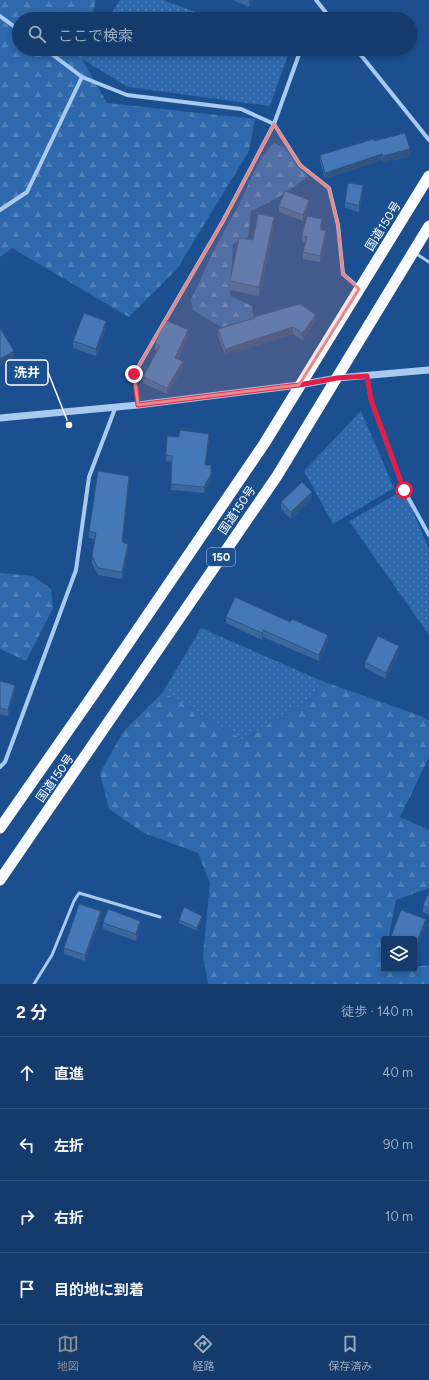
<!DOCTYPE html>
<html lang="ja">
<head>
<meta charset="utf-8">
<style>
  body { margin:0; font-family:Figtree,"Noto Sans JP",sans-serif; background:#1d4271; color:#f1f3f6 }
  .controls { position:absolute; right:12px; bottom:12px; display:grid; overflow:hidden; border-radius:4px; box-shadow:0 2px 6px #0003 }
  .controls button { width:36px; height:36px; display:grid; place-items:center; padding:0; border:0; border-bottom:1px solid #33557e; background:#143b6b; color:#f1f3f6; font:20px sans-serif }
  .stop { position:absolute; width:12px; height:12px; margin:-9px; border:3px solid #e11d48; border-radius:50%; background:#fff }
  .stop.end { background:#e11d48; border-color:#fff; box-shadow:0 1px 4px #0008 }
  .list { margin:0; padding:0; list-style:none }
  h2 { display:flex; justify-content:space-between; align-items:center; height:52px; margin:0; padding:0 16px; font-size:17px }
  h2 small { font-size:13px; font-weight:400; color:#9dadc1 }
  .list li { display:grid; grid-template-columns:26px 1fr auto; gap:12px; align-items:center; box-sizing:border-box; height:72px; padding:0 16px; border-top:1px solid #33557e }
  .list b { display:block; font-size:15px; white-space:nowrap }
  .list em { font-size:13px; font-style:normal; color:#9dadc1 }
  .icon { flex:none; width:22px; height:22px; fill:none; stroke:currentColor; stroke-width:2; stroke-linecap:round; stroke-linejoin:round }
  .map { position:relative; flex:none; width:429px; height:984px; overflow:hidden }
  .search { position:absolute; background:#143b6b; box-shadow:0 2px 6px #0003; left:12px; right:12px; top:12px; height:44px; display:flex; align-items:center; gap:10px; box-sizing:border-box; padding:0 14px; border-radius:22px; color:#9dadc1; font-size:15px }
  .sheet { height:340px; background:#143b6b }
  nav { display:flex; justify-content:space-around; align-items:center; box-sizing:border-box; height:56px; border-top:1px solid #33557e; background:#143b6b; font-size:11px; color:#9dadc1 }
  nav a { display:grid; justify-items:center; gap:2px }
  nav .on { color:#8c9099 }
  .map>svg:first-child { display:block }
  .grass { fill:url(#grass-dots) }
  .forest { fill:url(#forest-firs) }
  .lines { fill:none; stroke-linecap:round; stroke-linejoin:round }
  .service { stroke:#a9c9ee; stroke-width:3 }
  .minor { stroke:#a9c9ee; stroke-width:4 }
  .tertiary { stroke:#a9c9ee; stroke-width:7 }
  .trunk { stroke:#f8faff; stroke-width:11 }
  .wall { fill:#3a679d }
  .shaded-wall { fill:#305480 }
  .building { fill:#4478b7; stroke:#305480 }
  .route { stroke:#e11d48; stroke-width:5 }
  .marked { fill:#e88989; fill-opacity:0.2; stroke:#e88989; stroke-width:3; stroke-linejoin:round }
  .labels { text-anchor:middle; stroke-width:3; stroke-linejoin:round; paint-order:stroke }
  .shield { fill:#1b4f8f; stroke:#bbcadd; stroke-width:1 }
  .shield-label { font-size:11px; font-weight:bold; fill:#fff }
  .street-label { font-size:12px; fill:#fff; stroke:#1b4f8f }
  .leader { fill:none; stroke:#fff; stroke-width:1.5 }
  .callout-dot { fill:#fff; stroke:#1b4f8f; stroke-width:1.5 }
  .callout { fill:#1b4f8f; stroke:#fff; stroke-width:1.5 }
  .callout-label { font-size:13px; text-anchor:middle; font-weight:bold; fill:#fff }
</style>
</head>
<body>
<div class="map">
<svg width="429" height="984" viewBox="0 0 429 984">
  <defs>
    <pattern id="grass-dots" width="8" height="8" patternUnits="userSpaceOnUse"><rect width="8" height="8" fill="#2e69ad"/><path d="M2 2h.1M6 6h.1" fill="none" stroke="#4d80b9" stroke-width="1.8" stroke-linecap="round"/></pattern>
    <pattern id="forest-firs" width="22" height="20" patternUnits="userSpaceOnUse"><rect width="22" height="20" fill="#2e69ad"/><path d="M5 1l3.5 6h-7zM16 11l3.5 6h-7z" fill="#4d80b9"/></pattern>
  </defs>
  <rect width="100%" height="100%" fill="#1b4f8f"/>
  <!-- grass -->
  <path class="grass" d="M120,0H163L215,19H108Z
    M88,49H290L270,106L128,87L82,59Z
    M361,411L394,488L333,524L304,471Z
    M404,490L429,550V635L349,521Z
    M201,628L322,681L312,698L243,740L163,692Z"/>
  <!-- forest -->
  <path class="forest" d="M0,0H96L91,19H19V49H84L82,59L107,103L255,119L249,151L177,269L129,317L12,248L0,257Z
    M274,143L285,148L298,167L308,176C290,191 272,202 251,211L248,237L233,244L230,296L252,306L254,318L221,327L193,310L191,300L216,246L239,205L253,174L263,155Z
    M0,573L33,576L51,589L53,608L26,661L0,649Z
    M322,681L421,716L429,721V757L400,817L429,830V888L396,900L388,939H384V956L381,971L414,969V967L429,965V984H208L203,956L210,883L198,853L144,833L109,809L100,773L123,732L163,692L243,740L312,698Z"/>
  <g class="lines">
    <!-- service -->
    <path class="service" d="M415,253L429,262
      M34,984L52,955L74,901L79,893L160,917"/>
    <!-- minor -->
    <path class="minor" d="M316,0L331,19
      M0,16L19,30
      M321,19L327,14
      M45,49L82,77L127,95L241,109L274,124L300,165L329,188L338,225L343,274L359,288
      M356,49L429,140
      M0,210L27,192L82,77
      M367,376L371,400L404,490L429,535
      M138,405L134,374L223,221L274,124L301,49
      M0,767L5,762L76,570L89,477L116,406"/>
    <!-- tertiary -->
    <path class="tertiary" d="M0,418L138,405L299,385L337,378L429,370"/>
    <!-- trunk -->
    <path class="trunk" d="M0,828L93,695L264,444L429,176
      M0,880L277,476L429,226"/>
  </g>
  <!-- wall -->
  <path class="wall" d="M233,0H252L249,7Z
    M374,141L410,156L383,163L382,160L325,179L320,161V155Z
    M363,192L359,212L345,208V202Z
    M279,206H309L303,221L279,212Z
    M322,225L321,230L326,237L320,262L303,259V252L305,243L302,242V236Z
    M274,226L259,296L230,290V281L253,240Z
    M316,321L302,340L293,334L225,355L218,335V329Z
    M106,328L96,356L73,348V341Z
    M188,336L178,359L183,367L167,394L143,383V377L157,351L155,350V343Z
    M209,440L205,465L211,480L204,493L171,490L172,462L166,461V455Z
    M129,483L122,543L128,551L122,579L98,575L92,563V556L95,539L89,538V531Z
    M312,498L291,519L281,509V502Z
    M226,617L328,641L319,661L263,637L262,640L226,623Z
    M399,652L386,679L365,668V662Z
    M0,681L15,691L8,716L0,714Z
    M429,891V915L423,912V906Z
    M101,917L85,961L64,954V948Z
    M202,919L197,931L179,923V920Z
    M103,923L140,927L136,941L103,929Z"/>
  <!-- shaded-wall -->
  <path class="shaded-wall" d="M249,0H252L249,7Z
    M410,149V156L383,163V156Z
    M382,154V160L325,179V173Z
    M363,185V192L359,212V206Z
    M309,200V206L303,221V215Z
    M274,217V226L259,296V287Z
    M322,219V225L320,236V229Z
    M326,231V237L320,262V256Z
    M316,315V321L302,340V333Z
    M106,321V328L96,356V349Z
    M293,327V334L225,355V349Z
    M188,330V336L175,364V358Z
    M14,351V357L0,365V359Z
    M183,361V367L167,394V388Z
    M209,434V440L205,471V465Z
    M211,465V480L204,493V487Z
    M129,476V483L122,549V542Z
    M312,492V498L291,519V512Z
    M128,544V551L122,579V572Z
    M263,630V637L262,640V633Z
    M328,635V641L319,661V655Z
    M399,646V652L386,679V673Z
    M15,685V691L8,716V710Z
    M101,911V917L85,961V955Z
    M202,916V919L197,931V928Z
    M426,919V925L414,955V949Z
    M140,921V927L136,941V934Z"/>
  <!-- building -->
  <path class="building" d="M405,133L410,149L383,156L382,154L325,173L320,155L374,139V141Z
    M348,183L363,185L359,206L345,202Z
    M285,191L309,200L303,215L279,206Z
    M258,214L274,217L259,287L230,281L239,238L253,240Z
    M307,216L322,219L320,229L326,231L320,256L303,252L307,237L302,236Z
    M300,304L316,315L302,333L293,327L225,349L218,329L255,318L254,317Z
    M84,313L106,321L96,349L73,341Z
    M166,320L188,330L175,358L183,361L167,388L143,377L160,346L155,343Z
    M0,328L14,351L0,359Z
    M180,430L209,434L205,465H211V474L204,487L171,484L172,456L166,455L167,436L179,437Z
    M98,471L129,476L122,542L128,544L122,572L98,568L92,556L96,533L89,531Z
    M302,482L312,492L291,512L281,502Z
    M235,597L290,622L292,619L328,635L319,655L263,630L262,633L226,617Z
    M378,636L399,646L386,673L365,662Z
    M0,681L15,685L8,710L0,708Z
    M429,891V908L423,906Z
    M79,904L101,911L85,955L64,948Z
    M184,907L202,916L197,928L179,920Z
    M108,909L140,921L136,934L103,923Z
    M401,910L426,919L414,949V939H390Z"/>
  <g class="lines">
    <!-- route -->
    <path class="route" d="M134,374L138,405L299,385L337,378L367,376L371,400L404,490"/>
  </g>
  <!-- marked area -->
  <path class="marked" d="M274,124L300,165L329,188L338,225L343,274L359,289L299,385L138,405L134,374L223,221Z"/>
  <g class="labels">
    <!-- shield labels -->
    <rect class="shield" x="207" y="548" width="28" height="18" rx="3"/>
    <g class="shield-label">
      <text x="221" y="561">150</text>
    </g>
    <!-- street labels -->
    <g class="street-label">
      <text transform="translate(383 226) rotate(-58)" y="4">国道150号</text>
      <text transform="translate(237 510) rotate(-56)" y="4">国道150号</text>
      <text transform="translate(55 778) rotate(-55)" y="4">国道150号</text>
    </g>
  </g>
  <!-- callouts -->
  <path class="leader" d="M69 425L48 372"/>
  <circle class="callout-dot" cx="69" cy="425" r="4"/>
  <rect class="callout" x="6" y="360" width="42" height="25" rx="4"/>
  <g class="callout-label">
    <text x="27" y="377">洗井</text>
  </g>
</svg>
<div class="controls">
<button><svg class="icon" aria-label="layers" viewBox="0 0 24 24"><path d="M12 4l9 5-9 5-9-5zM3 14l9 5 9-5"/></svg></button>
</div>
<div class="stop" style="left:404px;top:490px"></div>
<div class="stop end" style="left:134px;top:374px"></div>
<div class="search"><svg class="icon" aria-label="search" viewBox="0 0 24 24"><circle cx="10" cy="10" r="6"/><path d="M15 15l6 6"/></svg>ここで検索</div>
</div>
<section class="sheet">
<h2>2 分<small>徒歩 · 140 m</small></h2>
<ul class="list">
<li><svg class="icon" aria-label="ahead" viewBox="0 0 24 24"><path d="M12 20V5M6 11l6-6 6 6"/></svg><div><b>直進</b></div><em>40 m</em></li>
<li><svg class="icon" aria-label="left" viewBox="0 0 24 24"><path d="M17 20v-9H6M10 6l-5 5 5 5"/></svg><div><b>左折</b></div><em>90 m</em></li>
<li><svg class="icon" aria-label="right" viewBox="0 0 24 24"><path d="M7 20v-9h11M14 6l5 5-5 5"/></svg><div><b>右折</b></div><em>10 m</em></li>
<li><svg class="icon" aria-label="arrive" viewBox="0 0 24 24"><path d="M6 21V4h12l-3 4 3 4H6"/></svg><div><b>目的地に到着</b></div></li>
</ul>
</section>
<nav>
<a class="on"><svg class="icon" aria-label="map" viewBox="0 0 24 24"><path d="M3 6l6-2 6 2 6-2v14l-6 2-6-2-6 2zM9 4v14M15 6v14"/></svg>地図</a>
<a><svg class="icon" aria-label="directions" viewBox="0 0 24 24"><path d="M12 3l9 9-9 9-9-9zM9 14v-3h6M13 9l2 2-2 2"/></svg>経路</a>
<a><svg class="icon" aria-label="saved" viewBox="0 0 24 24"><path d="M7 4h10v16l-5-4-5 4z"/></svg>保存済み</a>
</nav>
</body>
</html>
